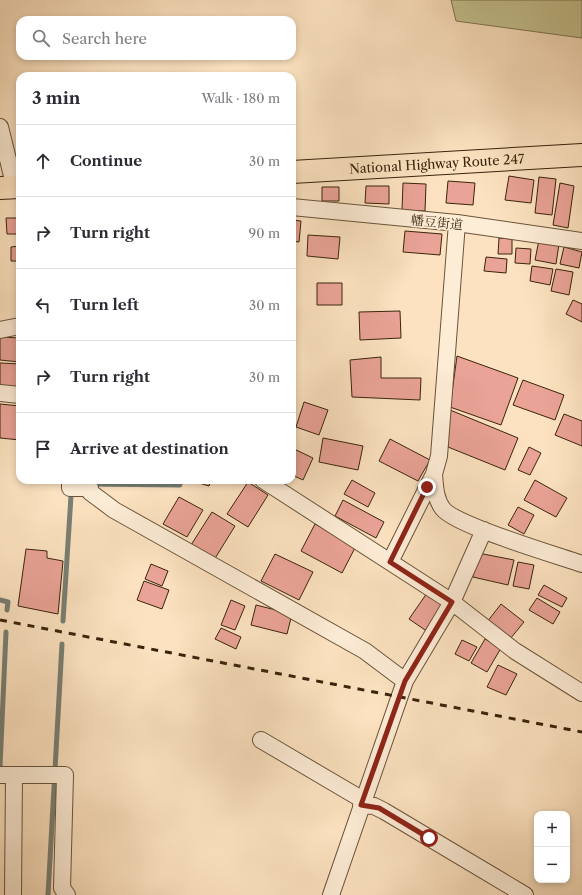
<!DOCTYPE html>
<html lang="en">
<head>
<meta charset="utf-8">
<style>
  body { margin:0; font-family:"Libre Caslon Text","Noto Serif JP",serif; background:#f7f7f7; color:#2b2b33 }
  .controls { position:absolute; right:12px; bottom:12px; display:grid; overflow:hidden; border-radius:8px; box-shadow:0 2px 6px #0003 }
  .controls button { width:36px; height:36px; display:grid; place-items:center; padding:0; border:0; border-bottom:1px solid #e1e1e2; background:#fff; color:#2b2b33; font:20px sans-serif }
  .stop { position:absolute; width:12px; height:12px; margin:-9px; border:3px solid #8f2418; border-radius:50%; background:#fff }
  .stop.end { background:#8f2418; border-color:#fff; box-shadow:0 1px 4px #0008 }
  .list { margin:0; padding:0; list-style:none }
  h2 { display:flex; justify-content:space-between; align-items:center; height:52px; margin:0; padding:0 16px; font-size:17px }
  h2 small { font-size:13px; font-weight:400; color:#7c7c81 }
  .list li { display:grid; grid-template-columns:26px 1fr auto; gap:12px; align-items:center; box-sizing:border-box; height:72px; padding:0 16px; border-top:1px solid #e1e1e2 }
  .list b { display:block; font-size:15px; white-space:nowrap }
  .list em { font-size:13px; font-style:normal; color:#7c7c81 }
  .icon { flex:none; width:22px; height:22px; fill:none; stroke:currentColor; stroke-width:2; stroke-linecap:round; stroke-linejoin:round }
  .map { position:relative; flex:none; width:582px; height:895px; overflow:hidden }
  .search { position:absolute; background:#fff; box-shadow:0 2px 6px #0003; left:16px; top:16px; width:280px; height:44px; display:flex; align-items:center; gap:10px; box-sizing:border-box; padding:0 14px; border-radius:12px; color:#7c7c81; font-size:15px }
  .panel { position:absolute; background:#fff; box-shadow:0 2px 6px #0003; left:16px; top:72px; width:280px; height:412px; border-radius:12px }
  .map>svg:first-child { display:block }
  .green { fill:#c4c28f; stroke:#7f734e }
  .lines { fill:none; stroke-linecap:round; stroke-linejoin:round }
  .stream { stroke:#787f74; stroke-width:5 }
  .building { fill:#eaa397; stroke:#3a240c }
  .minor-casing { stroke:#6a5439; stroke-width:18 }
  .trunk-casing { stroke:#3a240c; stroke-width:24 }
  .minor { stroke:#fdecd6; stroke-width:16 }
  .trunk { stroke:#fce2c0; stroke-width:22 }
  .rail { stroke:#3a240c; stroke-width:3; stroke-dasharray:7 7; stroke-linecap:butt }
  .route { stroke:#8f2418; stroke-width:5 }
  .labels { text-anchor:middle; stroke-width:3.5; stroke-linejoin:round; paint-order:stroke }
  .street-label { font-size:13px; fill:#3a240c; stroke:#fdecd6 }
</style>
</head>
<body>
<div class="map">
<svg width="582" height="895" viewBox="0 0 582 895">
  <rect width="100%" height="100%" fill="#fce2c0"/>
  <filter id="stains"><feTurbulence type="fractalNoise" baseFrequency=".005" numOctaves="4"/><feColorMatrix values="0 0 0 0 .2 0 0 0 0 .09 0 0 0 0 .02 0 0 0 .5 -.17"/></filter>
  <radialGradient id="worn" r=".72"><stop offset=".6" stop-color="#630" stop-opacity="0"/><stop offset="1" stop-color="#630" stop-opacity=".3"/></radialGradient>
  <!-- green -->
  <path class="green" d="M451,0H582V38L456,21Z"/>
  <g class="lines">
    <!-- stream -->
    <path class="stream" d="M91,484L180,485
      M0,600L8,602L7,610
      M63,621L71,496L76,492
      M0,767L6,632
      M48,895L62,644"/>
  </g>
  <!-- building -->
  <path class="building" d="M509,176L534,180L531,203L505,200Z
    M539,177L556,179L552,215L535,213Z
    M448,181L475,183L473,205L446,203Z
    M403,183L426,184L425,211L402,210Z
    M560,183L574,186L568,228L553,225Z
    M366,186H389V204L365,203Z
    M322,187H339V201H322Z
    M6,218H20V234H7Z
    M292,220L301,221L299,242L292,241Z
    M405,231L442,234L440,255L403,252Z
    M308,235L340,237L338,259L307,256Z
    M499,238L512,239V254H498Z
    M539,240L559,244L556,264L535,260Z
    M20,246V261H11V247Z
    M564,247L582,252L579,268L560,264Z
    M516,248L531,249L530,264L515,263Z
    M486,257L507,259L506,273L484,271Z
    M532,266L553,269L550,285L530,281Z
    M556,269L573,272L569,295L551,291Z
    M317,283H342V305H317Z
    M573,300L582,304V322L566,314Z
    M400,311L401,338L360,340L359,312Z
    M0,337L20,338V362L0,360Z
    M457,356L518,378L501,425L450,407Z
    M381,357V378H421L420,400L352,397L350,360Z
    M0,363L20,364V387L0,386Z
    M523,380L564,395L555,420L513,405Z
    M304,402L328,410L319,435L296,427Z
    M0,404L20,406V440L0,438Z
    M450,410L518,438L505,470L448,447Z
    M564,414L582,421V446L555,435Z
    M323,438L363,446L358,470L319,462Z
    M390,439L430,460L418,481L379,461Z
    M529,447L541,453L530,475L518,470Z
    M292,448L313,458L303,480L292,475Z
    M189,480H211L209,486Z
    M352,480L375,493L368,507L344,494Z
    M535,480L567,498L556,517L524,500Z
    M248,482L268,495L248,527L227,514Z
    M179,497L203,510L187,537L163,524Z
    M343,500L384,522L376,538L335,516Z
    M518,507L534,515L524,534L508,525Z
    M212,512L235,526L214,560L191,545Z
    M315,524L356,546L342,573L301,551Z
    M26,549L47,551V558L63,561L58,614L18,606Z
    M478,553L514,560L508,585L473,577Z
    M275,554L313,572L299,600L261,581Z
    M518,562L534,565L529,589L513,586Z
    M151,564L168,571L162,586L145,579Z
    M144,581L169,590L162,609L137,600Z
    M544,585L567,598L562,607L538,595Z
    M427,593L446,606L428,632L409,619Z
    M537,598L560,612L553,624L529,610Z
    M231,600L245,606L235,630L221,625Z
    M501,604L524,622L510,639L487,622Z
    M256,605L292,614L287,634L251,625Z
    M221,628L241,637L236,649L215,639Z
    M485,639L501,648L487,672L471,663Z
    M462,640L477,647L469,661L455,654Z
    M498,665L517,674L506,695L487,687Z"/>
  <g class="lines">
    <!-- minor casing -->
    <g class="minor-casing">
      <path id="minor" d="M0,127L15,188
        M292,207L457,223L582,241
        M0,330L20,326
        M0,393L20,395
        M434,474C435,485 435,499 443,509C457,526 556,555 582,564
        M70,480V488H90V492L114,510L365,651L405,681
        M263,480L452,602L515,651L582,693
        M390,562L434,474L439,456L457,223
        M261,740L363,800
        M0,775H65L62,888L67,895
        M361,805L374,806L384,811L525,895
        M13,895L14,775
        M331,895L405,681L452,602L484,530"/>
    </g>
    <!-- trunk casing -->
    <g class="trunk-casing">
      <g id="trunk">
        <path id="s1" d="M292,172L582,155"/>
        <path d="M0,188L20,187"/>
      </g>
    </g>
    <!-- minor -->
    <use href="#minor" class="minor"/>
    <!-- trunk -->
    <use href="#trunk" class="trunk"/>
    <!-- rail -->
    <path class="rail" d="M0,620L582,732"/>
  </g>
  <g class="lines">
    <!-- route -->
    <path class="route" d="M427,487L390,562L452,602L405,681L361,805L379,808L429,838"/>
  </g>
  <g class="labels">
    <!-- street labels -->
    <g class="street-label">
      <text dy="5" stroke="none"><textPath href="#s1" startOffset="145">National Highway Route 247</textPath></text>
      <text transform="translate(437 222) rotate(6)" y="5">幡豆街道</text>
    </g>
  </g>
  <rect width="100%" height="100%" filter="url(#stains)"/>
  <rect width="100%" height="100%" fill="url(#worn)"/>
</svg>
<div class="controls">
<button>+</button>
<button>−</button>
</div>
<div class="stop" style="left:429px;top:838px"></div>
<div class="stop end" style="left:427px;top:487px"></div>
<div class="search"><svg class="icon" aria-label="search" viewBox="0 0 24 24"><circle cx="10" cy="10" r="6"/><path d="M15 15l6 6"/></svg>Search here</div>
<section class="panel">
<h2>3 min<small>Walk · 180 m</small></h2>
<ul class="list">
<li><svg class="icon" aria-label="ahead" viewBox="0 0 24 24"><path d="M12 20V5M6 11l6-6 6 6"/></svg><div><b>Continue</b></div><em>30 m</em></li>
<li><svg class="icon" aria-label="right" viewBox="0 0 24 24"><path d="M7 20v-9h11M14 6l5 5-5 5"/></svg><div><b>Turn right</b></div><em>90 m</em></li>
<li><svg class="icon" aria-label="left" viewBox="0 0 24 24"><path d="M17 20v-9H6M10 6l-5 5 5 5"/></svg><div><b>Turn left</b></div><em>30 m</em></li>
<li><svg class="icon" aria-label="right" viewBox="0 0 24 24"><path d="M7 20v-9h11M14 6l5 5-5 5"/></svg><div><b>Turn right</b></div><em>30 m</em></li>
<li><svg class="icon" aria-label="arrive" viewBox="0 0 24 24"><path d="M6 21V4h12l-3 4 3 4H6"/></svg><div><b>Arrive at destination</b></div></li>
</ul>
</section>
</div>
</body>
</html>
